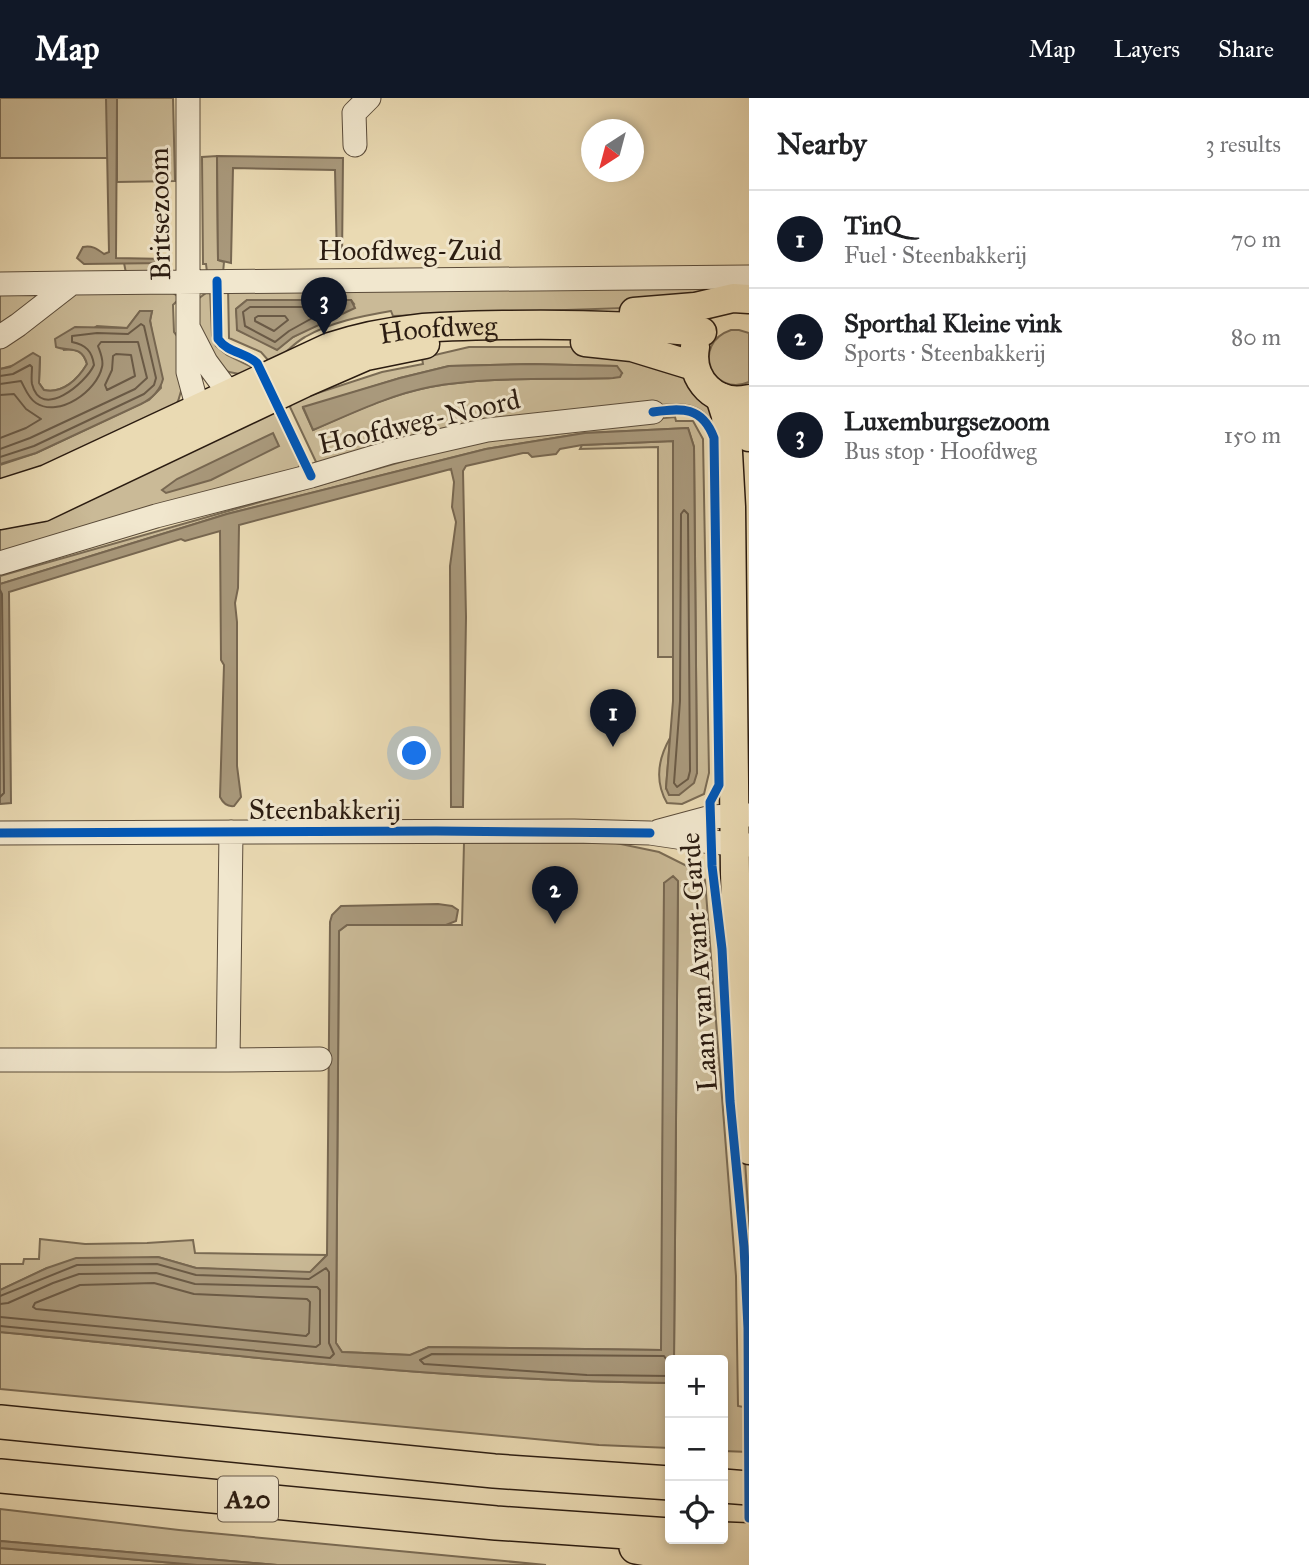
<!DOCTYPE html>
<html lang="en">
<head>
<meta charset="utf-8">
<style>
  body { margin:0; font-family:"IM FELL Great Primer",serif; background:#f2f2f2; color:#202124 }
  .controls { position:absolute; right:21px; bottom:21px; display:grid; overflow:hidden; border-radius:7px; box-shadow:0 4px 10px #0003 }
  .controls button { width:63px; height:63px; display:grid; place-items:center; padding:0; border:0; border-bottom:2px solid #e0e0e0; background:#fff; color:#202124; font:35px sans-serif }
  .compass { position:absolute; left:581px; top:21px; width:63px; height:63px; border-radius:50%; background:#fff; box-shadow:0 4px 10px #0003; rotate:216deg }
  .you { position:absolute; left:415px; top:656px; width:24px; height:24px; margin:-18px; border:5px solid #fff; border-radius:50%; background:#1a73e8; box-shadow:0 0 0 10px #1a73e833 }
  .badge { display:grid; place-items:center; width:46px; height:46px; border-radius:50%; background:#111827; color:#fff; font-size:23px; font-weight:700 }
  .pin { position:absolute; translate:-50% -58px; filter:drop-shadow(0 2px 4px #0008) }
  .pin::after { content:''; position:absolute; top:37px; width:24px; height:21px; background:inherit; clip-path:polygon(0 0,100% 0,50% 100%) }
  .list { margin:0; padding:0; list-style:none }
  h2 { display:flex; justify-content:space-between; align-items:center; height:91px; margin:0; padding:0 28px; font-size:30px }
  h2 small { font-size:23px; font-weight:400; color:#757577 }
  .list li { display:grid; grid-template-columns:46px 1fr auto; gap:21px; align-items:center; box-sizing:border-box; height:98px; padding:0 28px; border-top:2px solid #e0e0e0 }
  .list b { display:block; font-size:26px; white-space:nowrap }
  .list p { margin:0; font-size:23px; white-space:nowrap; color:#757577 }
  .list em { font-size:23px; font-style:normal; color:#757577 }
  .icon { flex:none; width:38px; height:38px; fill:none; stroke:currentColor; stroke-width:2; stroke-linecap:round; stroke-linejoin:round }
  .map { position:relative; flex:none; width:749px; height:1467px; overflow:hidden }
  header { display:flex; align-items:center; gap:42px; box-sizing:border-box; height:98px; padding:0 35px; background:#111827; color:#fff }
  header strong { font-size:33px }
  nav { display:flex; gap:38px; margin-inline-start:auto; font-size:24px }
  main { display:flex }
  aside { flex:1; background:#fff }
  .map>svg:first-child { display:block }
  .green { fill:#caba97; stroke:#7a6b54; stroke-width:2; fill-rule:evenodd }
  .water { fill:#a9997c; stroke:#776751; stroke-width:2 }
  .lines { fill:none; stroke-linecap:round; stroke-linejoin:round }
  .shore { stroke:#6a5a46; stroke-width:2 }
  .minor-casing { stroke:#5b4c3a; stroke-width:25 }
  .major-casing { stroke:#2b1c11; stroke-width:31 }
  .highway-casing { stroke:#2b1c11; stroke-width:36 }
  .minor { stroke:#f1e7ce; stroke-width:23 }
  .major { stroke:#eadab3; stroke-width:28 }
  .highway { stroke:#eadab3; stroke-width:33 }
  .cycleway-casing { stroke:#f1e7ce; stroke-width:13 }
  .cycleway { stroke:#0057b8; stroke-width:9 }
  .labels { text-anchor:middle; stroke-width:6; stroke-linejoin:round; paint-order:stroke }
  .shield { fill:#f1e7ce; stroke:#66594a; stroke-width:2 }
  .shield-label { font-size:26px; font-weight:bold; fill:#2b1c11 }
  .street-label { font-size:28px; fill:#2b1c11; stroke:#f1e7ce }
</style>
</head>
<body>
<header>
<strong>Map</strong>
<nav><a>Map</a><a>Layers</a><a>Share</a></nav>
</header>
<main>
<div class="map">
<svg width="749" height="1467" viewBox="0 0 749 1467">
  <rect width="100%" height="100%" fill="#eadab3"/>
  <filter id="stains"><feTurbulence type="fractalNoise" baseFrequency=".00286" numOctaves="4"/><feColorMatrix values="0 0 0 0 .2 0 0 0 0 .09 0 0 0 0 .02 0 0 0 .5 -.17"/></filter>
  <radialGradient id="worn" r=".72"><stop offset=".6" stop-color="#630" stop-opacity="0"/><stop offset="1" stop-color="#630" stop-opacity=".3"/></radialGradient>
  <!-- green -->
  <path class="green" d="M0,0H113V60H0Z
    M117,0H173L175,83L117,84Z
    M217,58L218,162L224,164L223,175L207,174L206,166H203L202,59Z
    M170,158V175H126L124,165H164Z
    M228,189L718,190L654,209L393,218L391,213C362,218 331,224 305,239C294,245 285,256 274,263L268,262L261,254L229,240ZM247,202H351L354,206L293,239L277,251L238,232L236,211Z
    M166,190L180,200L173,207L174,234C189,251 185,290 175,310L0,391V367L36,355L149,302L161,290L150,222L152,213H140L127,230L97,228L63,252C76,250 83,253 87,266C78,281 63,296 44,292L39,285L40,260L0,271V247L40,217L79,194Z
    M210,192L212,237L216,248L227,257L254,270L250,278L229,274L221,269L199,230L198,201Z
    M46,193L0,230V194Z
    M731,232H739L749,235V284C712,300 690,246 731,232Z
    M469,249H579L675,267L712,306L719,360C715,332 714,309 680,306L613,309L317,366L290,309L293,303L382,274L423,266L422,260ZM532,266L616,268L622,275L613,280C554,282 488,278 430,289C389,297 351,315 313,332L303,310L400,280L449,268Z
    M272,307L300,367L297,372L0,458V422Z
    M675,319L676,323H693L703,341L709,675L704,696L682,706L667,705C655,684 658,661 670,640L666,690L697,675L694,349L688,330L585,335L486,351L227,416L0,486V478L485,340L526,333Z
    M674,343L673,559H658V349L580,351L582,347Z
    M464,745H616L659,754L701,775L705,782L736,1178L738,1308L749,1310V1354L723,1353V1262H674L678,784L664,785V797L662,1252L429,1249L411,1257L342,1254L336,1245L339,833L347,827H462Z
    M727,779L749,1125V1179L718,781Z
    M40,1141L85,1146L147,1145L193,1142L195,1155L327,1157L310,1175L196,1170L158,1159L47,1170L0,1192V1166H23L24,1161H39Z
    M0,1234C223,1256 446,1283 670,1285V1350L599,1347L0,1291Z
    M0,1411L179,1432L546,1467H277L0,1443Z
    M0,1450L197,1467H0Z"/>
  <!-- water -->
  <path class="water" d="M106,0H117L116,160L166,161L164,165L84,166L77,160L83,149C92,147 97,151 104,156L109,154Z
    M217,58L343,60L342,163H337L335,72L233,70L231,165L218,162Z
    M247,202H351L355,210L293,239L277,252L237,232L236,211Z
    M140,213H152L150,223L163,281C160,293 153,300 141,306L36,355L0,366V271L10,269L33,255L40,259L39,285L44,292C63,296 78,281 87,266C82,247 70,254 56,249L55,241L75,229L127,230Z
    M532,266L617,268L622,275L620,279L613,280C554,282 488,278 430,289C389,297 351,316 313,332L303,309L400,280L449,268Z
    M688,330L694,349L697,675L694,685L679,697H669L666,690L673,603V343L582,347L560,351L556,356L532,359L528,355H523L466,368L463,373L466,519L463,709H451L450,468L456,424L452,409L454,384L451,371L239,427L238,490L235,505L237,524V668L241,699L234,708C227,709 223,705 220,699L224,567L221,562L220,433L185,443L181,441L9,494L11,705L0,706V486L227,416L486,351L585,335Z
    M273,335L279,348L211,382L166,395L162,392L177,381Z
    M673,778L678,783L674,1262H670V1285C446,1283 223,1256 0,1234V1192L47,1170L76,1160L158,1159L196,1170L310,1174L327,1157L330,824L332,817L341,808L438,806L452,808L458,812L456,823L446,827H347L339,833L336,1245L342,1254L410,1257L429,1249L661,1252L664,785Z
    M0,1443L277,1467H197L0,1450Z"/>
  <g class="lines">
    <!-- shore -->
    <path class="shore" d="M250,209H322L325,213L289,233L275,244L245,228L243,214Z
      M258,218H285L288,222L274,233L255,223V220Z
      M116,256L131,257L135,278L107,292L105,287L112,272L113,258Z
      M0,278L13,276L30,267L32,269C32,274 31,281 32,286C41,323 86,285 94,267C92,253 86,247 72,244V238L97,235L128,236L141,226L144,228L156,280L154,287L144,296L34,348L0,359
      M0,286L21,283C25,290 28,300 36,305C59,320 97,293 102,269C104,262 100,254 98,248L101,244H138L147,280L135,291L30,340L0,351
      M0,297L14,296L26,311L41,321L26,330L0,340
      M684,412L688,416L690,673L688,681L677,689L674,685L680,603L681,416Z
      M0,492L2,496L4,695L0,699
      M154,1185L194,1196L307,1201L310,1204L309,1235L306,1238L36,1211L33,1209L35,1205L80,1187Z
      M0,1198L77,1167L157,1166L196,1177L309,1181L326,1170L329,1174V1245L334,1256L330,1260L0,1228
      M0,1206L8,1205L53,1185L79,1176L156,1175L195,1186L317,1189L320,1192V1246L316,1249L0,1219
      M670,1267L664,1258L432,1256L420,1262L424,1266L587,1277L670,1278"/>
    <!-- minor casing -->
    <g class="minor-casing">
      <path id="minor" d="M188,0V274L198,311L223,323L229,295L206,264L189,231
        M355,47L354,15L369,0
        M72,185L749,179
        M0,186L72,185L18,227L0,239
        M0,465L156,418L311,378L391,354L487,332L653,314
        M659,733L711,719L749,717
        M0,735L574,733L650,735L711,744L749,747
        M0,962H228L231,734
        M228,962L320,961"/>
    </g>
    <!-- major casing -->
    <g class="major-casing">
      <g id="major">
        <path d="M634,214L695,209L733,200L749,201"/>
        <path d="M585,244L632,249L694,268"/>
        <path d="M695,249C689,282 716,309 749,301"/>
        <path d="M720,299L726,318L731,409L735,776L740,924L749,1052"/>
        <path d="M749,310V339"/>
        <path id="s1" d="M0,396L47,381L330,249C393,228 444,228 510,227C574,226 638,228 702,234"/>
        <path d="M0,417L43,409L304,285L366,258L425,246"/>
      </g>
    </g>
    <!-- highway casing -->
    <g class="highway-casing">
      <path id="highway" d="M0,1324L494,1373L670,1385
        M0,1378L496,1425L670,1437
        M723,1388L749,1390
        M723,1441L749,1442
        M636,1449L738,1467"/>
    </g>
    <!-- minor -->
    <use href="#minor" class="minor"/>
    <!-- major -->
    <use href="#major" class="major"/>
    <!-- highway -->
    <use href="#highway" class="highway"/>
    <!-- cycleway casing -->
    <g class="cycleway-casing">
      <path id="cycleway" d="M217,183L218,241C228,255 245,254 257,265L311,378
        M653,314C682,310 702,308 714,340L719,687L710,704L712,768L722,851L730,1003L744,1149L748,1230L749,1420
        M0,735L436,733L650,735"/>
    </g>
    <!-- cycleway -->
    <use href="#cycleway" class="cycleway"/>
  </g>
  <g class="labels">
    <!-- shield labels -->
    <rect class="shield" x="218" y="1378.5" width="60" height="45" rx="5"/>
    <g class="shield-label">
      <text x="248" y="1410">A20</text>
    </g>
    <!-- street labels -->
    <g class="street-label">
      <text transform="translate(159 116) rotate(-91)" y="10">Britsezoom</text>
      <text x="410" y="162">Hoofdweg-Zuid</text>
      <text dy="10" stroke="none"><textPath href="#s1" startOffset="472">Hoofdweg</textPath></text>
      <text transform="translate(419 323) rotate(-13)" y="10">Hoofdweg-Noord</text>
      <text x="325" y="721">Steenbakkerij</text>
      <text transform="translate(698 864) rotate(-94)" y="10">Laan van Avant-Garde</text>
    </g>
  </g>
  <rect width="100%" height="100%" filter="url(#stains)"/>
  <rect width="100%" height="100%" fill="url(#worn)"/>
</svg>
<div class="controls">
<button>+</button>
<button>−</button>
<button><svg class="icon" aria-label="locate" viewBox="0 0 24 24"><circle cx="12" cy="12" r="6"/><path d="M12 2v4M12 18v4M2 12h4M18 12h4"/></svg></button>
</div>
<svg class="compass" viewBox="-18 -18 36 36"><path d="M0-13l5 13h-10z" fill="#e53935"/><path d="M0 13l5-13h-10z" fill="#757577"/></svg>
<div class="you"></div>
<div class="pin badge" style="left:613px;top:649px">1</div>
<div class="pin badge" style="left:555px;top:826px">2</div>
<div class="pin badge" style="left:324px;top:237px">3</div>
</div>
<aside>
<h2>Nearby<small>3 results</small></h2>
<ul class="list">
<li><span class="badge">1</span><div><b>TinQ</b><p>Fuel · Steenbakkerij</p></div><em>70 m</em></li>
<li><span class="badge">2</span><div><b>Sporthal Kleine vink</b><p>Sports · Steenbakkerij</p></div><em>80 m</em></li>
<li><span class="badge">3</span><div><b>Luxemburgsezoom</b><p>Bus stop · Hoofdweg</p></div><em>150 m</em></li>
</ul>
</aside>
</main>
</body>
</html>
